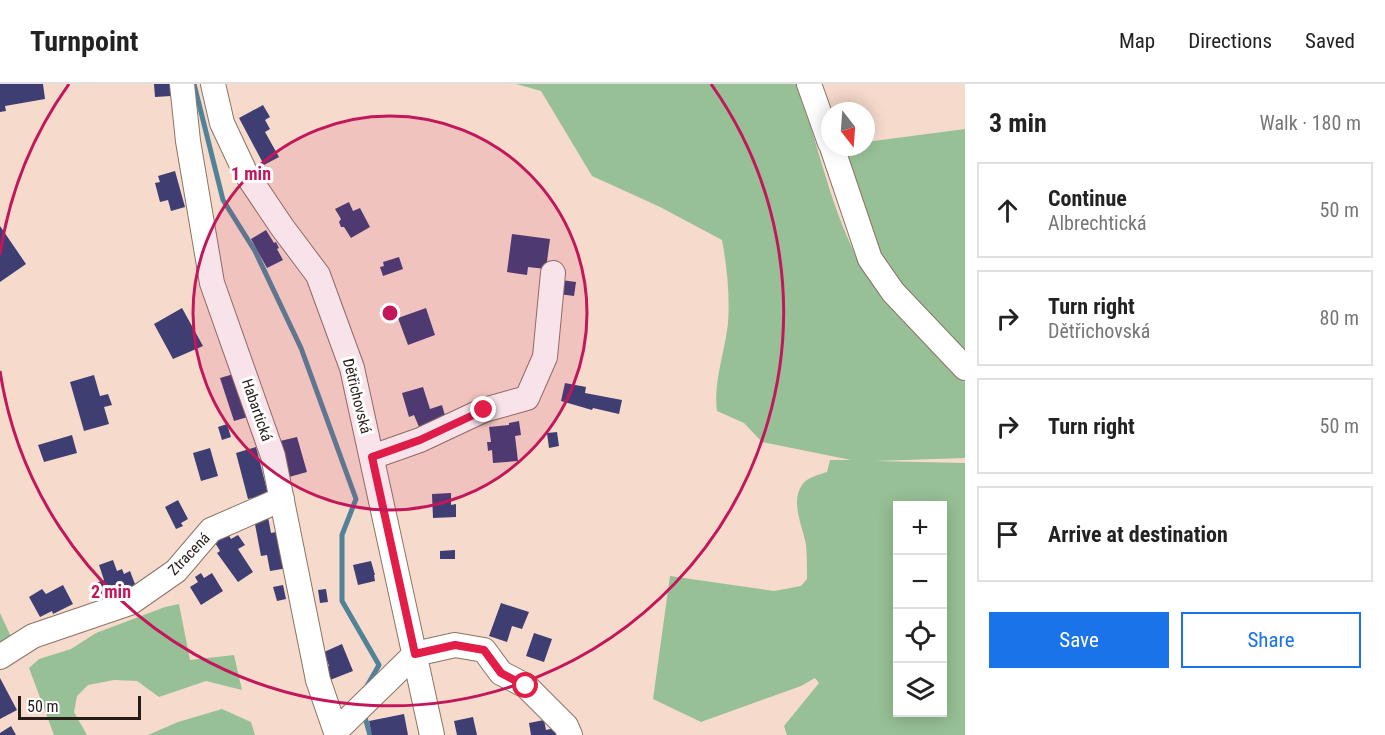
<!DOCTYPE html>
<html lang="en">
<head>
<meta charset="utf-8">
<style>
  body { margin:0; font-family:"Roboto Condensed",sans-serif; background:#f6f6f6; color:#222 }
  .controls { position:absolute; right:18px; bottom:18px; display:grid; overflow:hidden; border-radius:0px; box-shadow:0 3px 15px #0003 }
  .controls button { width:54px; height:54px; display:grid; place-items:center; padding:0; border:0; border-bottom:2px solid #e0e0e0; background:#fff; color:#222; font:30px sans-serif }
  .compass { position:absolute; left:821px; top:18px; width:54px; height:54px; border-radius:50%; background:#fff; box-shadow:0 3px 15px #0003; rotate:163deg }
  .scale { position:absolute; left:18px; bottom:15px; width:123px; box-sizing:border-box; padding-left:6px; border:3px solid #261c17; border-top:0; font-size:16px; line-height:21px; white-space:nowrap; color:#261c17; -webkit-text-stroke:4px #fff; paint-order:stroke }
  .stop { position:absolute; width:18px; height:18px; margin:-14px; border:4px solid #e11d48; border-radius:50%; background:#fff }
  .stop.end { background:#e11d48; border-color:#fff; box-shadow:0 2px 6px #0008 }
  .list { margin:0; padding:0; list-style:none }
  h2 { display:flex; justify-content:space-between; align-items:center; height:78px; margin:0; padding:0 24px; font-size:26px }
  h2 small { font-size:20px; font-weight:400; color:#767676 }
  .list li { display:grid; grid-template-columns:39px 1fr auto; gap:18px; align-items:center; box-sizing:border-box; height:96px; margin:0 12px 12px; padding:0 12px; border:2px solid #e0e0e0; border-radius:0px }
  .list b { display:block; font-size:22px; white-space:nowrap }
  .list p { margin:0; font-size:20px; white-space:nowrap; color:#767676 }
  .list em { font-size:20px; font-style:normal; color:#767676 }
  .actions { display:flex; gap:12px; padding:18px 24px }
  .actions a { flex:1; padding:14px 0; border:2px solid #1a73e8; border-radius:0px; text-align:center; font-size:21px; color:#1a73e8 }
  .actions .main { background:#1a73e8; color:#fff }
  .icon { flex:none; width:33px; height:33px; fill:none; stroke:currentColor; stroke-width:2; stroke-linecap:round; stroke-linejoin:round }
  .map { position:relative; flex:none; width:965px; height:651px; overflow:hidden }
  header { display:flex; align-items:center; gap:36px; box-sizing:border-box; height:84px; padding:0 30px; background:#fff; border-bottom:2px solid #e0e0e0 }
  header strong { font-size:28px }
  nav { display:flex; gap:33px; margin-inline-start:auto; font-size:21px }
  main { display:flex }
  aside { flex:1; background:#fff }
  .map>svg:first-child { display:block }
  .green { fill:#97c096; fill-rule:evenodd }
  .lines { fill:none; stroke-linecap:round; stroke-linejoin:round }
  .stream { stroke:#518298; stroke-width:5 }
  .building { fill:#3e3e73 }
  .minor-casing { stroke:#8b7466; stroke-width:26 }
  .minor { stroke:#fff; stroke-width:24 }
  .route { stroke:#e11d48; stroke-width:8 }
  .ring { fill:none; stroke:#c2185b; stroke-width:3 }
  .labels { text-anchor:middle; stroke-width:6; stroke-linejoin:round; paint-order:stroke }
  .street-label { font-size:15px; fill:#261c17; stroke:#fff }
  .centre { fill:#c2185b; stroke:#fff; stroke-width:3 }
  .ring-label { font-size:18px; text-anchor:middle; font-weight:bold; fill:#c2185b; stroke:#fff; stroke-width:6; stroke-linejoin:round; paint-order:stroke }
</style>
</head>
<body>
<header>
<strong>Turnpoint</strong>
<nav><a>Map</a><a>Directions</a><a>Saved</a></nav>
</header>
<main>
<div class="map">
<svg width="965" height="651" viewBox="0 0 965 651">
  <rect width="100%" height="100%" fill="#f6dbcc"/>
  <!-- green -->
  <path class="green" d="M516,0H797C821,67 833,142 874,202C898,239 937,265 965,298V374L875,377L965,379V651H787L784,642L819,599L815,594L801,602L701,638L653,615L670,492L774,507L801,502L807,495C807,484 807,472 806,461C803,443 790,418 802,401C807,393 819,391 827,388L830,376H851L762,358L744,339L717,327C713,298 725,268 728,239C730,211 727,183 722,156L660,123L592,92L541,7ZM898,422H942V628H898Z
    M965,45V274L885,188L847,74L856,63H866V58Z
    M179,520L190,576L234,571L242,606L206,597L159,613L137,597L114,596L88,601L77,612L74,628L87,651H54L29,584L39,575L71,565L96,549L165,523Z
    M0,529L13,557L0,565Z
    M222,625L251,638L255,651H148L178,638Z"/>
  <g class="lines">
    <!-- stream -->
    <path class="stream" d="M194,0L223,116L255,167L301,264L356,415L342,451V517L379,581L367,602
      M364,630L370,651"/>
  </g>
  <!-- building -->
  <path class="building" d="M0,0H43L45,15L5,22L6,27L0,28Z
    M154,0H171V12L155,13Z
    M263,21L270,33L265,36L270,45L265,48L279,73L264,81L239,34Z
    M175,87L185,123L171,127L168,116L160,118L155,99L160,98L158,92Z
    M349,118L353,127L360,124L370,143L351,154L344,143H341L339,138L341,135L335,125Z
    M0,142L26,180L0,198Z
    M266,146L274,159L276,158L279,164L277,165L283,176L267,184L251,155Z
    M512,150L550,155L546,185L528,183L527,191L507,188Z
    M399,173L403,185L383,192L380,183L384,182L383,178Z
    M561,196L576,198L574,212L559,210Z
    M182,224L203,262L173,275L154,240Z
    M426,224L435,251L408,261L398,234Z
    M237,289L251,332L234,337L220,294Z
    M94,291L100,312L108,310L112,321L104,323L109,340L84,347L70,298Z
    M565,299L586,303L585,309L622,316L619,330L593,324L592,326L561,317Z
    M423,303L430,325L442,321L446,335L419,343L414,331L409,333L402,309Z
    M519,337L521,351L515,352L518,377L493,379L492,366L488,367L487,358H491L489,343L509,341V339Z
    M227,340L231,353L222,356L218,343Z
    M557,348L559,362L549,364L547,349Z
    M72,351L77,369L44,378L38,361Z
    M297,353L307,388L289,393L280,357Z
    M256,363L268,410L248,415L236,369Z
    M210,364L218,392L201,397L193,369Z
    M451,409V421L456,420V433L433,434L432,410Z
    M178,416L188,435L181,439L183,442L176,445L165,423Z
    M268,433L271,449L281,447L288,484L270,487L267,471L261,472L254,435Z
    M227,448L231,455L238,451L245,461L238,465L253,488L238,498L217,469L220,467L214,457Z
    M455,466V475H440V467Z
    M113,476L117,487L122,485L124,490L130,487L138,508L102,523L93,500L104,496L99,481Z
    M371,477L375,491H374L375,497L358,501L353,481Z
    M201,489L204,494L212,489L223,507L201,521L190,503L198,498L195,493Z
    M63,501L73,520L53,530L52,527L40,533L29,513L42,505L46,510Z
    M283,501L286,515L277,517L273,503Z
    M326,505L328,518L320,519L318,506Z
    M501,519L529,528L522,545L512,542L507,558L489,552Z
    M534,549L552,555L544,578L526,572Z
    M342,560L353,587L330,596L325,583L329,582L324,568Z
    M0,594L17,626L0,635Z
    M404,630L408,651H372L369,637Z
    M473,633L477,651H457L454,637Z
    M544,636L546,646L555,644L556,651H531L529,639Z
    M11,642L16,651H0V649Z"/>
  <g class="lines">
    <!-- minor casing -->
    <g class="minor-casing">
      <path id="minor" d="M182,0L188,57L212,199L273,372L318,596L337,651
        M213,0L222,39L245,88L282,143L318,191L352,284L432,651
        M809,0L830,59
        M832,63L870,175L893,208L965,284
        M372,373L420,356L484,326L527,314L545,273L553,189
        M0,573L33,552L130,519L176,487L211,446L282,415
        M336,647L415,570L455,561L484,566L501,589L526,602L566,642L570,651"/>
    </g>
    <!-- minor -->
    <use href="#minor" class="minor"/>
  </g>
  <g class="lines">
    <!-- route -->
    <path class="route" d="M484,326L420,356L372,373L415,570L455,561L484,566L501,589L526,602"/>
  </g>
  <!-- distance rings -->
  <circle cx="390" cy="229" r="197" fill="#c2185b" fill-opacity=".12"/>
  <g class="ring">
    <circle cx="390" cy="229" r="197"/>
    <path d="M0 171A394 394 0 0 1 69 0M711 0A394 394 0 1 1 0 287"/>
  </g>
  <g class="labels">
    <!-- street labels -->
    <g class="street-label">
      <text transform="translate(357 312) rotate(76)" y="5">Dětřichovská</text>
      <text transform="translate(257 326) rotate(71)" y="5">Habartická</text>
      <text transform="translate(189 470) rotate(-46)" y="5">Ztracená</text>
    </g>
  </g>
  <circle cx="390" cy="229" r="9" class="centre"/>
  <g class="ring-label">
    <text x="251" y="96">1 min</text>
    <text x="111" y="514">2 min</text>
  </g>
</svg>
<div class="controls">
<button>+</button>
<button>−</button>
<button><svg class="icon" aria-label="locate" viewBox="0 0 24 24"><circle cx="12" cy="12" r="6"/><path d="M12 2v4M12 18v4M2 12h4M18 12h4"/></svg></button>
<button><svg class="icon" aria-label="layers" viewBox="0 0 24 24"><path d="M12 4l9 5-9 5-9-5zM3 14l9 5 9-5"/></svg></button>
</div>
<svg class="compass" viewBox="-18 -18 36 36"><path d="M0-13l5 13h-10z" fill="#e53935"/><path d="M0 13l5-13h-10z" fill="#767676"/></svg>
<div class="scale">50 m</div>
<div class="stop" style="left:526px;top:602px"></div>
<div class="stop end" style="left:484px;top:326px"></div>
</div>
<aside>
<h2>3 min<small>Walk · 180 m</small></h2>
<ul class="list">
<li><svg class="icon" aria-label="ahead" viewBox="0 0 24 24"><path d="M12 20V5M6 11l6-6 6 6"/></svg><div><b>Continue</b><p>Albrechtická</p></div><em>50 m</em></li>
<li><svg class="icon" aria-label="right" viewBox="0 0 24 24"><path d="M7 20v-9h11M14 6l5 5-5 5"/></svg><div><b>Turn right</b><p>Dětřichovská</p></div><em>80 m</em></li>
<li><svg class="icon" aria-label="right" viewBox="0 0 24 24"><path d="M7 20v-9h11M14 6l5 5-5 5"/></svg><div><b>Turn right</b></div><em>50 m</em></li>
<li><svg class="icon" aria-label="arrive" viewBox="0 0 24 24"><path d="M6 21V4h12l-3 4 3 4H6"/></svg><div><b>Arrive at destination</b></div></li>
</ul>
<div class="actions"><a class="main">Save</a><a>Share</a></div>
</aside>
</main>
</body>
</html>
